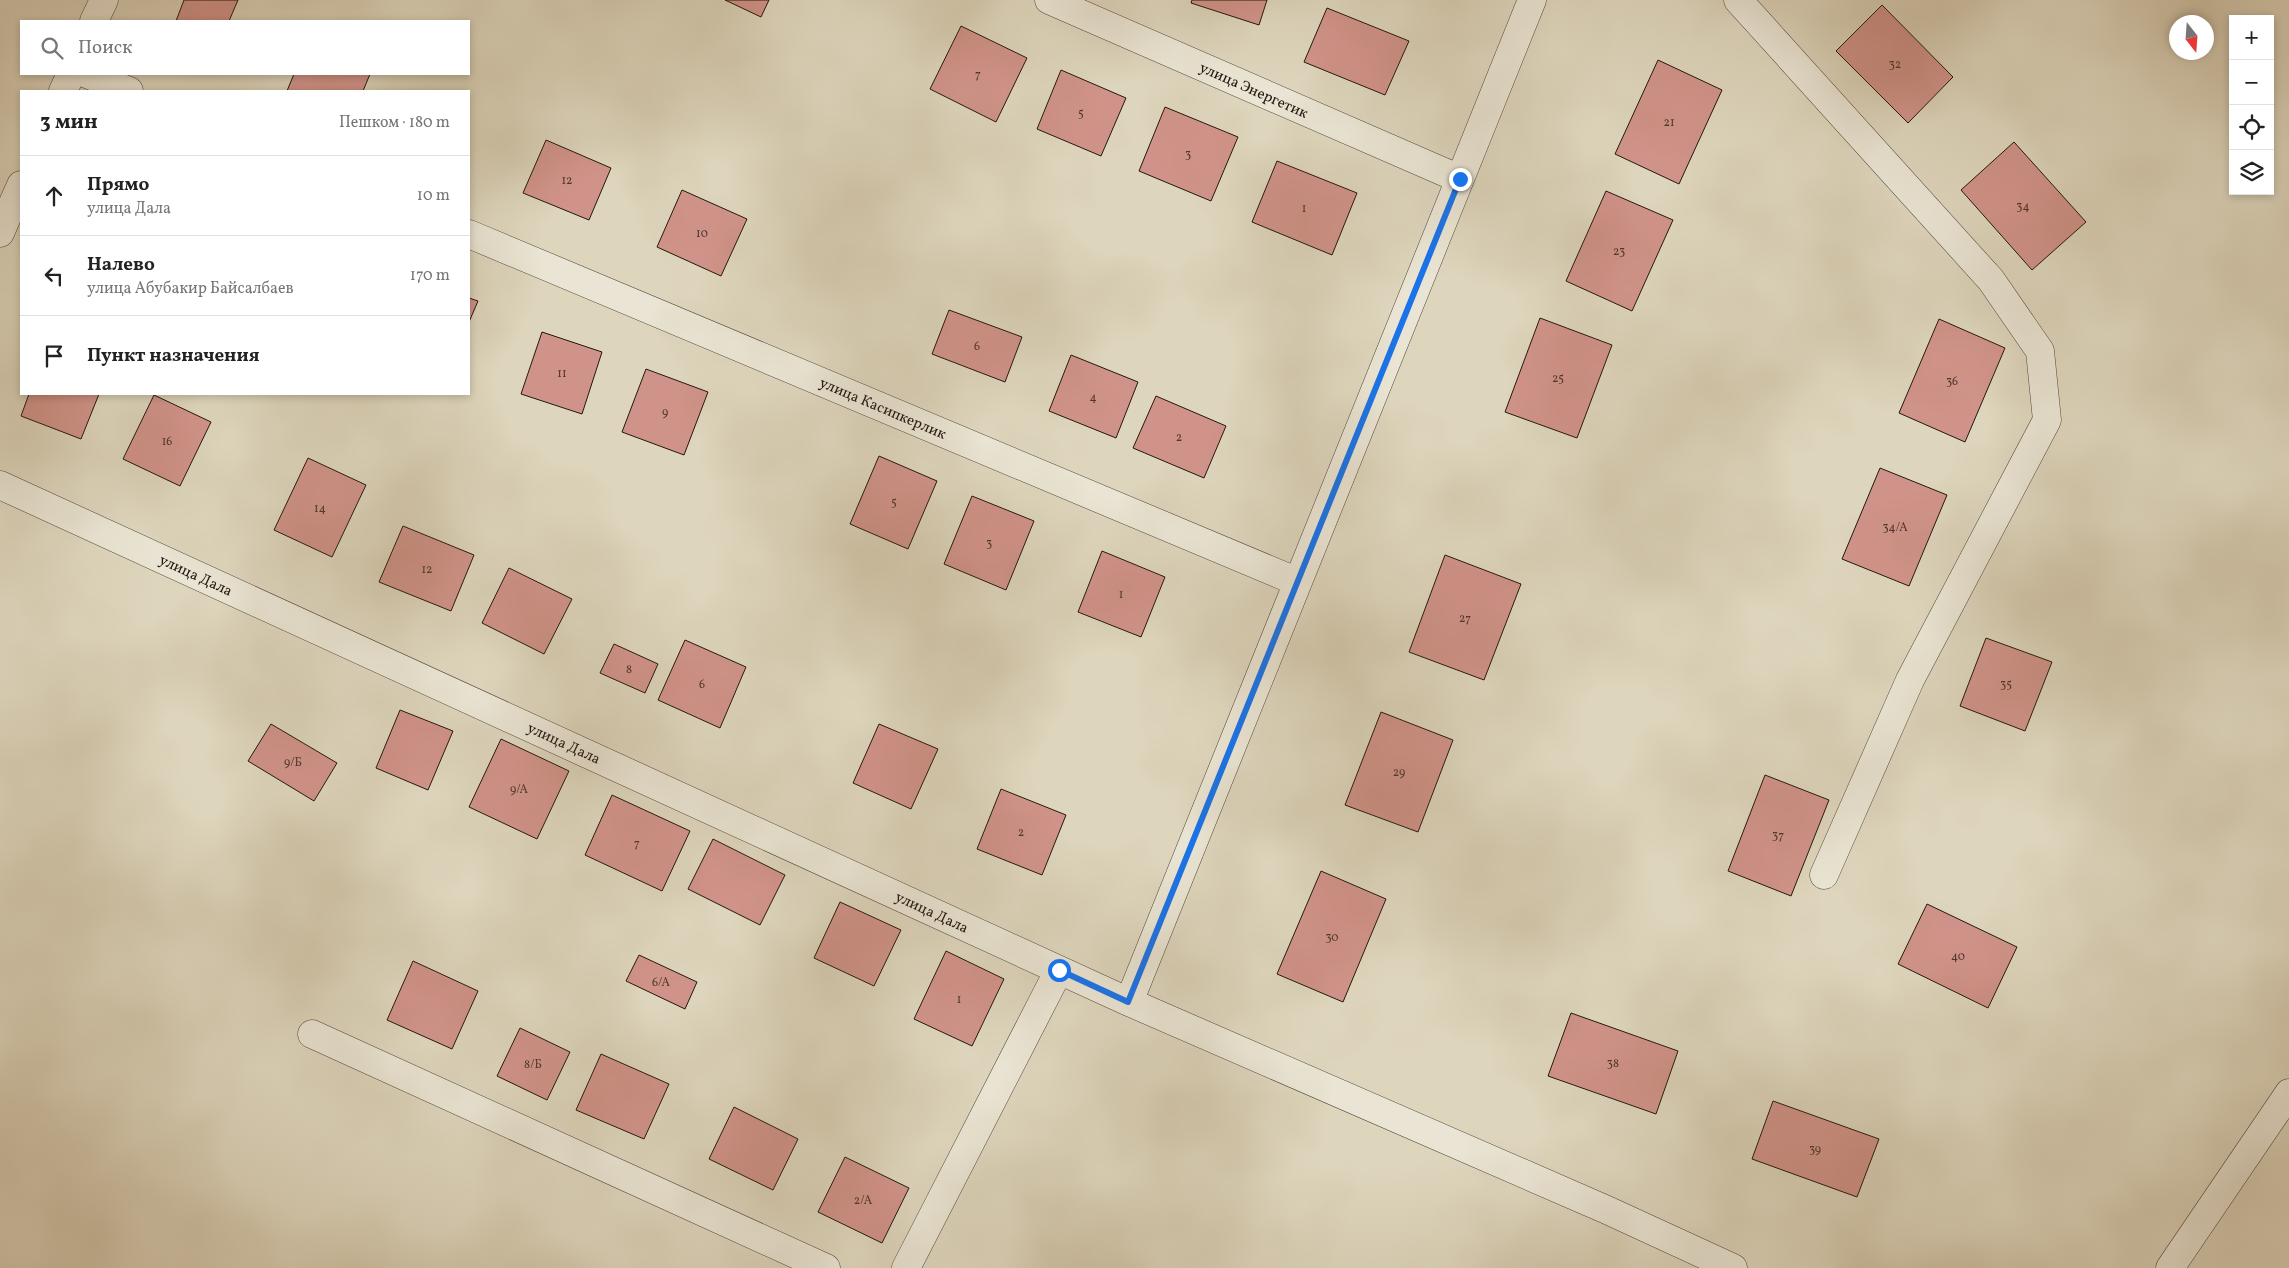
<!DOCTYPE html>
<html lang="ru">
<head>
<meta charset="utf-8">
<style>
  body { margin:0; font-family:Vollkorn,serif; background:#f2f2f2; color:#222 }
  .controls { position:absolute; right:15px; top:15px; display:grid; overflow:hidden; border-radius:0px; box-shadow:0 2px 8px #0003 }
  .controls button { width:45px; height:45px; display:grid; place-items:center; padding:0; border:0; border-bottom:1px solid #e0e0e0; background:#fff; color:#222; font:25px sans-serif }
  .compass { position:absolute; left:2169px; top:15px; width:45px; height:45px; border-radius:50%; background:#fff; box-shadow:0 2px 8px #0003; rotate:163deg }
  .stop { position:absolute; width:15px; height:15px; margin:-11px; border:4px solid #1a73e8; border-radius:50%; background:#fff }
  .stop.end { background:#1a73e8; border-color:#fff; box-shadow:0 1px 5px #0008 }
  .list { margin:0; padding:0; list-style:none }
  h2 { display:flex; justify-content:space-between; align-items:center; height:65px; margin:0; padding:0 20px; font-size:21px }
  h2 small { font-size:16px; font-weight:400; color:#767676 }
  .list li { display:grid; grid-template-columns:32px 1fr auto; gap:15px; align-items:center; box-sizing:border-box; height:80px; padding:0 20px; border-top:1px solid #e0e0e0 }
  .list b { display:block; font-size:19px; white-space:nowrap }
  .list p { margin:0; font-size:16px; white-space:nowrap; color:#767676 }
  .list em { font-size:16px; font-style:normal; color:#767676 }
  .icon { flex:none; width:28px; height:28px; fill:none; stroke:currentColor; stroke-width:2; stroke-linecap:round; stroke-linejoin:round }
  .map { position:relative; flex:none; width:2289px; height:1268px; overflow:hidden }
  .search { position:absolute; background:#fff; box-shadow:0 2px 8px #0003; left:20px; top:20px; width:450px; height:55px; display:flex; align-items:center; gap:12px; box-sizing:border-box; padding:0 18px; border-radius:0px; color:#767676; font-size:19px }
  .panel { position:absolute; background:#fff; box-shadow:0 2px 8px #0003; left:20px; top:90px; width:450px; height:305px; border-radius:0px }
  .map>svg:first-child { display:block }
  .building { fill:#d09389; stroke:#231710 }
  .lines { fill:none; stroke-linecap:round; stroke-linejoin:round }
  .minor-casing { stroke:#52463b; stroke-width:29 }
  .minor { stroke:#e9e4d3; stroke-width:28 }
  .route { stroke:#1a73e8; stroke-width:6 }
  .labels { text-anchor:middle; stroke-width:4; stroke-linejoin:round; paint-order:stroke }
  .number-label { font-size:12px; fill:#4e362e }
  .street-label { font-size:15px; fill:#231710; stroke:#e9e4d3 }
</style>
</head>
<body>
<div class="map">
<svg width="2289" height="1268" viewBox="0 0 2289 1268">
  <rect width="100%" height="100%" fill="#ddd5bc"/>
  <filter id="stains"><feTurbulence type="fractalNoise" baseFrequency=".004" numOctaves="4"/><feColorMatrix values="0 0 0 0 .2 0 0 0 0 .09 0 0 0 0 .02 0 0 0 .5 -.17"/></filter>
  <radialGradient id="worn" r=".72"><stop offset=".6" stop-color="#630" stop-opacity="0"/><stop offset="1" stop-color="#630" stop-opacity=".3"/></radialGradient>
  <!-- building -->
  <path class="building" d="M184,0H238L229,21H176Z
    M725,0H769L761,17Z
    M1192,0H1267L1259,25L1191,3Z
    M1882,5L1953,77L1908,123L1836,51Z
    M1327,8L1409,41L1385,95L1304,62Z
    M961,26L1027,58L996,122L930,89Z
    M1658,60L1722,90L1679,184L1615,154Z
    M1061,70L1126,98L1101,156L1037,129Z
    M294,74H370L363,91H287Z
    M1165,107L1238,137L1211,201L1139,171Z
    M546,140L611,168L589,220L523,193Z
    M2014,142L2086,222L2032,270L1961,190Z
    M1277,161L1357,193L1332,255L1252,222Z
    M682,190L747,219L721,276L657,247Z
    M1606,191L1673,220L1632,311L1566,281Z
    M469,298L478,301L469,322Z
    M949,310L1022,337L1005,382L932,354Z
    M1540,318L1612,345L1577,438L1505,412Z
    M1939,319L2005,348L1965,442L1899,413Z
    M542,332L602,352L582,414L521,394Z
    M1071,355L1138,382L1116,438L1049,411Z
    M646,369L708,392L684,455L622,432Z
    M29,394H99L81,439L21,416Z
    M154,395L211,422L180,486L123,459Z
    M1156,396L1226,426L1204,478L1133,448Z
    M879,456L937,481L908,549L850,524Z
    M308,458L366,485L332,557L274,530Z
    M1880,468L1947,495L1909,586L1842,559Z
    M972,496L1034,521L1006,590L944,564Z
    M403,526L474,555L451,611L379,582Z
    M1102,551L1165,577L1141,637L1078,612Z
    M1445,555L1521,584L1484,680L1409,652Z
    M509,568L572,599L544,654L482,623Z
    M1986,638L2052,662L2025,731L1960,706Z
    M685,640L746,667L720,728L658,700Z
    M614,644L658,664L645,693L600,673Z
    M400,710L453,731L428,790L376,768Z
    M1381,712L1453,740L1418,832L1345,805Z
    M271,724L337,763L314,801L248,761Z
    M879,724L938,749L911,809L853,783Z
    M501,739L569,771L537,839L469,807Z
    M1765,775L1829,800L1791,896L1728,871Z
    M1001,789L1066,815L1042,875L977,849Z
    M612,795L690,831L662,891L585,855Z
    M713,839L785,875L760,925L688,889Z
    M1321,871L1386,899L1343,1002L1277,974Z
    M840,902L901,930L874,986L814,958Z
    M1927,904L2017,947L1988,1008L1898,964Z
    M946,951L1004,979L972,1046L914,1019Z
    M639,955L697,982L685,1009L626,981Z
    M413,961L478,991L452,1049L387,1020Z
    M1571,1013L1678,1051L1656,1114L1548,1076Z
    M520,1028L570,1052L547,1100L497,1076Z
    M601,1054L669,1084L644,1139L576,1110Z
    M1773,1101L1879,1139L1857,1197L1752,1159Z
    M734,1107L798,1139L773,1190L709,1159Z
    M845,1157L909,1188L882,1243L818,1212Z"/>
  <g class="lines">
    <!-- minor casing -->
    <g class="minor-casing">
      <path id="minor" d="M1049,0L1460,179
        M1738,0L1991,280L2040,351L2047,420L1910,680L1824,875
        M94,21L104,0
        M87,74L129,91
        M63,91L71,74
        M0,233L21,185
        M469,234L1298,582
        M0,485L1129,1002L1607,1210L1733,1268
        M1129,1002L1532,0
        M312,1034L826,1268
        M906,1268L1059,970
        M2170,1268L2289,1093"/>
    </g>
    <!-- minor -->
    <use href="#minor" class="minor"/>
  </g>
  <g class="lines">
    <!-- route -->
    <path class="route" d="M1059,970L1128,1002L1460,179"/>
  </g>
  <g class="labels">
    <!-- number labels -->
    <g class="number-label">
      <text x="1895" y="68">32</text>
      <text x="978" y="78">7</text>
      <text x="1081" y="117">5</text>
      <text x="1669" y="126">21</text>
      <text x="1188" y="158">3</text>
      <text x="567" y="184">12</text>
      <text x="2023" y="210">34</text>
      <text x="1304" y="212">1</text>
      <text x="702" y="237">10</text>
      <text x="1619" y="255">23</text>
      <text x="977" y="350">6</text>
      <text x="562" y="377">11</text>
      <text x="1558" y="382">25</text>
      <text x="1952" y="385">36</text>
      <text x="1093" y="401">4</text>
      <text x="665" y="416">9</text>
      <text x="1179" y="441">2</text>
      <text x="167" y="445">16</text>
      <text x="894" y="506">5</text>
      <text x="320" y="512">14</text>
      <text x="1895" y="531">34/А</text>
      <text x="989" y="547">3</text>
      <text x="427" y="573">12</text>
      <text x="1121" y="598">1</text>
      <text x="1465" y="622">27</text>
      <text x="629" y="673">8</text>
      <text x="702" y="688">6</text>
      <text x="2006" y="688">35</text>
      <text x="293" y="766">9/Б</text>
      <text x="1399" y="776">29</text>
      <text x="519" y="793">9/А</text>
      <text x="1021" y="836">2</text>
      <text x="1778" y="839">37</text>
      <text x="637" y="847">7</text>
      <text x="1332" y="941">30</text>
      <text x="1958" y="960">40</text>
      <text x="661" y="986">6/А</text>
      <text x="959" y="1003">1</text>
      <text x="1613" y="1067">38</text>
      <text x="533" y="1068">8/Б</text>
      <text x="1815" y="1153">39</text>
      <text x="863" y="1204">2/А</text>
    </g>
    <!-- street labels -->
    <g class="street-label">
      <text transform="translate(1254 90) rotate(24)" y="5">улица Энергетик</text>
      <text transform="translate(883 408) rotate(23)" y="5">улица Касипкерлик</text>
      <text transform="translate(196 575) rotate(25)" y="5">улица Дала</text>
      <text transform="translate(564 743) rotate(25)" y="5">улица Дала</text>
      <text transform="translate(932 912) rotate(25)" y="5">улица Дала</text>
    </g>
  </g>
  <rect width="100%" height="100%" filter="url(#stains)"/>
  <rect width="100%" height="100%" fill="url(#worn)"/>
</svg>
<div class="controls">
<button>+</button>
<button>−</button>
<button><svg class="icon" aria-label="locate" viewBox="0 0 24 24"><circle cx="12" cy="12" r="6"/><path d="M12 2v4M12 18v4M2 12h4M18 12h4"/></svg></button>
<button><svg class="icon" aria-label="layers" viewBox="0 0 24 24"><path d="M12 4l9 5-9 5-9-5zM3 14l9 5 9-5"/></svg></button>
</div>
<svg class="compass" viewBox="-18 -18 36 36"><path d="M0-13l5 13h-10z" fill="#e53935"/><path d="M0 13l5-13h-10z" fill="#767676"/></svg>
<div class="stop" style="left:1059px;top:970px"></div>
<div class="stop end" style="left:1460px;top:179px"></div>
<div class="search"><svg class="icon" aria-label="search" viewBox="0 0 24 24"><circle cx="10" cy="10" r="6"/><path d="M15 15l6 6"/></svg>Поиск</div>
<section class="panel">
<h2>3 мин<small>Пешком · 180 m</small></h2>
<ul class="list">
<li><svg class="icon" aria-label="ahead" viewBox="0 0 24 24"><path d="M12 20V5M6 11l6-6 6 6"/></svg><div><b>Прямо</b><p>улица Дала</p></div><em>10 m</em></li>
<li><svg class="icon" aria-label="left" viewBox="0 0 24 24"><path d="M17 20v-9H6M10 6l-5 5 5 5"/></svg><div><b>Налево</b><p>улица Абубакир Байсалбаев</p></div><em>170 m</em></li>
<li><svg class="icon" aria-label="arrive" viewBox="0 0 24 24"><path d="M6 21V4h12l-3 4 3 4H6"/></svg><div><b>Пункт назначения</b></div></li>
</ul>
</section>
</div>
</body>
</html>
